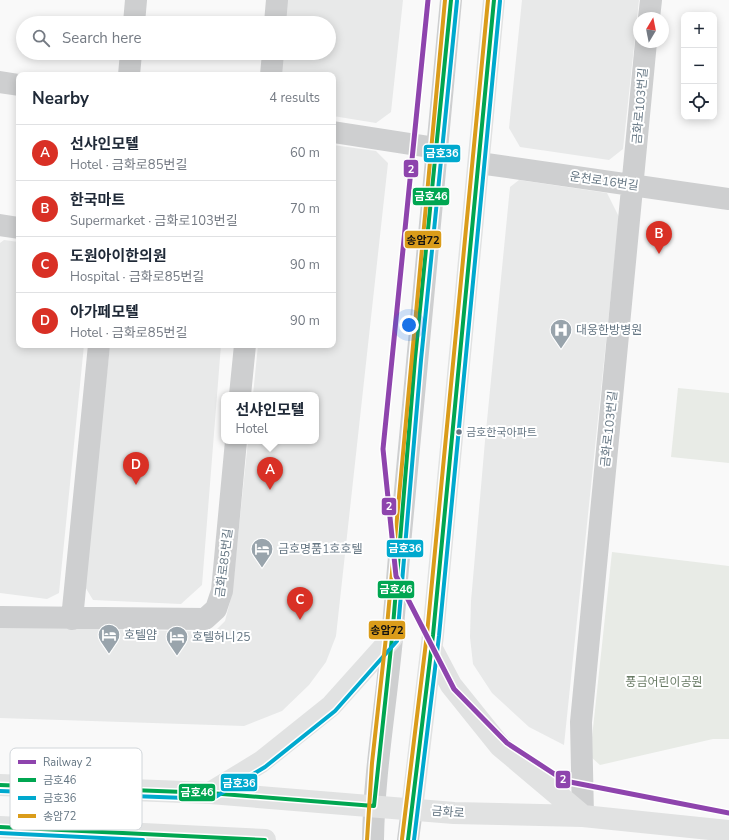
<!DOCTYPE html>
<html lang="en">
<head>
<meta charset="utf-8">
<style>
  body { margin:0; font-family:"Nunito Sans","Noto Sans KR",sans-serif; background:#f6f6f7; color:#1f2937 }
  .controls { position:absolute; right:12px; top:12px; display:grid; overflow:hidden; border-radius:8px; box-shadow:0 2px 10px #0003 }
  .controls button { width:36px; height:36px; display:grid; place-items:center; padding:0; border:0; border-bottom:1px solid #e0e1e3; background:#fff; color:#1f2937; font:20px sans-serif }
  .compass { position:absolute; left:633px; top:12px; width:36px; height:36px; border-radius:50%; background:#fff; box-shadow:0 2px 10px #0003; rotate:10deg }
  .you { position:absolute; left:409px; top:325px; width:14px; height:14px; margin:-10px; border:3px solid #fff; border-radius:50%; background:#1a73e8; box-shadow:0 0 0 6px #1a73e833 }
  .badge { display:grid; place-items:center; width:26px; height:26px; border-radius:50%; background:#d93025; color:#fff; font-size:13px; font-weight:700 }
  .pin { position:absolute; translate:-50% -33px; filter:drop-shadow(0 1px 2px #0008) }
  .pin::after { content:''; position:absolute; top:21px; width:14px; height:12px; background:inherit; clip-path:polygon(0 0,100% 0,50% 100%) }
  .popup { position:absolute; left:221px; top:392px; width:98px; height:52px; box-sizing:border-box; display:grid; place-content:center; border-radius:8px; background:#fff; filter:drop-shadow(0 1px 3px #0005); font-size:13px; white-space:nowrap; color:#747a83 }
  .popup b { font-size:15px; color:#1f2937 }
  .popup::after { content:''; position:absolute; left:50%; top:100%; margin-left:-8px; border:8px solid transparent; border-top-color:#fff }
  .list { margin:0; padding:0; list-style:none }
  h2 { display:flex; justify-content:space-between; align-items:center; height:52px; margin:0; padding:0 16px; font-size:17px }
  h2 small { font-size:13px; font-weight:400; color:#747a83 }
  .list li { display:grid; grid-template-columns:26px 1fr auto; gap:12px; align-items:center; box-sizing:border-box; height:56px; padding:0 16px; border-top:1px solid #e0e1e3 }
  .list b { display:block; font-size:15px; white-space:nowrap }
  .list p { margin:0; font-size:13px; white-space:nowrap; color:#747a83 }
  .list em { font-size:13px; font-style:normal; color:#747a83 }
  .icon { flex:none; width:22px; height:22px; fill:none; stroke:currentColor; stroke-width:2; stroke-linecap:round; stroke-linejoin:round }
  .map { position:relative; flex:none; width:729px; height:840px; overflow:hidden }
  .search { position:absolute; background:#fff; box-shadow:0 2px 10px #0003; left:16px; top:16px; width:320px; height:44px; display:flex; align-items:center; gap:10px; box-sizing:border-box; padding:0 14px; border-radius:22px; color:#747a83; font-size:15px }
  .panel { position:absolute; background:#fff; box-shadow:0 2px 10px #0003; left:16px; top:72px; width:320px; height:276px; border-radius:8px }
  .map>svg:first-child { display:block }
  .built { fill:#e8e9e9 }
  .green { fill:#e8ebe6 }
  .lines { fill:none; stroke-linecap:round; stroke-linejoin:round }
  .minor { stroke:#cecfd0; stroke-width:22 }
  .major { stroke:#e1e2e2; stroke-width:22 }
  .bus-1-casing { stroke:#fff; stroke-width:7 }
  .bus-2-casing { stroke:#fff; stroke-width:7 }
  .bus-3-casing { stroke:#fff; stroke-width:7 }
  .bus-1 { stroke:#00a651; stroke-width:4 }
  .bus-2 { stroke:#00a9ce; stroke-width:4 }
  .bus-3 { stroke:#da9c1a; stroke-width:4 }
  .rail-1-casing { stroke:#fff; stroke-width:8 }
  .rail-1 { stroke:#8e44ad; stroke-width:5 }
  .bus-dot { fill:#657683; stroke:#fff; stroke-width:1.5 }
  .labels { text-anchor:middle; stroke-width:4; stroke-linejoin:round; paint-order:stroke }
  .bus-label { font-size:11px; fill:#657683; stroke:#fff; text-anchor:start }
  .street-label { font-size:12px; fill:#657683; stroke:#fff }
  .poi-label { font-size:12px; fill:#657683; stroke:#fff; text-anchor:start }
  .park-label { font-size:12px; fill:#687a64; stroke:#fff }
  .key { fill:#fff; stroke:#d1d6da; stroke-width:1 }
  .key-label { font-size:11px; fill:#657683 }
  .line-badge { stroke:#fff; stroke-width:1.5 }
  .badge-label { font-size:11px; text-anchor:middle; font-weight:bold; fill:#fff }
  .pale-badge-label { font-size:11px; text-anchor:middle; font-weight:bold; fill:#111 }
</style>
</head>
<body>
<div class="map">
<svg width="729" height="840" viewBox="0 0 729 840">
  <rect width="100%" height="100%" fill="#f9f9f9"/>
  <!-- built -->
  <path class="built" d="M286,0H403L391,112L376,123L333,116V75H278L280,53H329V23H283Z
    M522,0H639L623,149L609,160L520,147L509,128Z
    M333,145L376,151L388,163L336,636L326,662L309,685L282,711L244,726L0,718V626L214,632L225,621L232,594L248,441H316V395H253L258,345H333Z
    M519,180L607,193L619,217L564,745L529,727L492,693L473,664L470,637L471,601L485,441L510,187Z
    M4,240L19,242V345H84L59,593L47,599L0,593V243Z
    M110,345H221L202,585L181,604L93,600L84,585Z"/>
  <!-- green -->
  <path class="green" d="M678,388L729,393V463L671,457Z
    M612,552L729,566V739H713L600,765L590,756Z"/>
  <g class="lines">
    <!-- minor -->
    <path class="minor" d="M649,18L651,0
      M134,23L136,0
      M275,23L277,0
      M129,75L131,53
      M271,75L273,53
      M0,82L19,85
      M333,132L436,148
      M479,163L729,199
      M0,225L19,228
      M240,395L245,345
      M0,617L205,619L216,609L222,591L236,441
      M72,619L99,345
      M583,816L581,722L646,42
      M373,840C374,772 386,705 392,638C410,425 430,212 451,0
      M408,840L412,809"/>
    <!-- major -->
    <path class="major" d="M432,649L451,685L500,746L583,816
      M0,785L210,793L454,813L583,816L729,831
      M210,793L261,762L331,706L392,638
      M412,809L433,635L494,0
      M0,827L265,840"/>
    <!-- bus-1 casing -->
    <g class="bus-1-casing">
      <path id="bus-1" d="M0,785L210,793L374,806L392,638L415,359L451,0
        M0,827L265,840
        M408,840L433,635L494,0"/>
    </g>
    <!-- bus-2 casing -->
    <g class="bus-2-casing">
      <path id="bus-2" d="M0,791L212,799L265,767L335,711L397,641L421,360L457,1
        M0,833L143,840
        M414,840L439,636L500,1"/>
    </g>
    <!-- bus-3 casing -->
    <g class="bus-3-casing">
      <path id="bus-3" d="M402,839L427,634L488,0
        M367,840L372,763L386,637L445,0"/>
    </g>
    <!-- bus-1 -->
    <use href="#bus-1" class="bus-1"/>
    <!-- bus-2 -->
    <use href="#bus-2" class="bus-2"/>
    <!-- bus-3 -->
    <use href="#bus-3" class="bus-3"/>
    <!-- rail-1 casing -->
    <g class="rail-1-casing">
      <path id="rail-1" d="M428,0L383,449L396,576L454,689L507,743L565,781L729,813"/>
    </g>
    <!-- rail-1 -->
    <use href="#rail-1" class="rail-1"/>
  </g>
  <!-- icons -->
  <defs>
    <g id="hospital-pin" transform="scale(1.15)"><path d="M0 17L-7.5 6A9.5 9.5 0 1 1 7.5 6Z" fill="#99a4ac" stroke="#fff"/><path d="M-5-5h3v3.5h4V-5h3V5h-3V1.5h-4V5h-3Z" fill="#fff"/></g>
    <g id="hotel-pin" transform="scale(1.15)"><path d="M0 17L-7.5 6A9.5 9.5 0 1 1 7.5 6Z" fill="#99a4ac" stroke="#fff"/><path d="M-6-4.5h1.5V1H6V5H4.5V3h-9V5H-6ZM-4 0a1.8 1.8 0 1 1 3.6 0ZM.5 0V-2.5h3Q6-2.5 6 0Z" fill="#fff"/></g>
  </defs>
  <g fill-rule="evenodd">
    <use href="#hospital-pin" x="561" y="330"/>
    <use href="#hotel-pin" x="262" y="549"/>
    <use href="#hotel-pin" x="109" y="635"/>
    <use href="#hotel-pin" x="177" y="637"/>
  </g>
  <!-- markers -->
  <circle class="bus-dot" cx="459" cy="432" r="3.5"/>
  <g class="labels">
    <!-- bus labels -->
    <g class="bus-label">
      <text x="466" y="436">금호한국아파트</text>
    </g>
    <!-- street labels -->
    <g class="street-label">
      <text transform="translate(640 106) rotate(-85)" y="4">금화로103번길</text>
      <text transform="translate(604 181) rotate(8)" y="4">운천로16번길</text>
      <text transform="translate(609 429) rotate(-84)" y="4">금화로103번길</text>
      <text transform="translate(224 563) rotate(-83)" y="4">금화로85번길</text>
      <text transform="translate(448 812) rotate(4)" y="4">금화로</text>
    </g>
    <!-- poi labels -->
    <g class="poi-label">
      <text x="576" y="334">대웅한방병원</text>
      <text x="278" y="553">금호명품1호호텔</text>
      <text x="124" y="639">호텔얌</text>
      <text x="192" y="641">호텔허니25</text>
    </g>
    <!-- park labels -->
    <g class="park-label">
      <text x="664" y="686">풍금어린이공원</text>
    </g>
  </g>
  <!-- legend -->
  <rect x="10" y="748" width="132" height="82" rx="6" class="key"/>
  <rect x="18" y="760" width="18" height="4" fill="#8e44ad"/>
  <rect x="18" y="778" width="18" height="4" fill="#00a651"/>
  <rect x="18" y="796" width="18" height="4" fill="#00a9ce"/>
  <rect x="18" y="814" width="18" height="4" fill="#da9c1a"/>
  <g class="key-label">
    <text x="43" y="766">Railway 2</text>
    <text x="43" y="784">금호46</text>
    <text x="43" y="802">금호36</text>
    <text x="43" y="820">송암72</text>
  </g>
  <g class="line-badge">
    <rect x="423" y="144" width="38" height="19" rx="4" fill="#00a9ce"/>
    <rect x="403" y="159" width="16" height="19" rx="4" fill="#8e44ad"/>
    <rect x="412" y="187" width="38" height="19" rx="4" fill="#00a651"/>
    <rect x="404" y="230" width="38" height="19" rx="4" fill="#da9c1a"/>
    <rect x="381" y="497" width="16" height="19" rx="4" fill="#8e44ad"/>
    <rect x="386" y="539" width="38" height="19" rx="4" fill="#00a9ce"/>
    <rect x="377" y="580" width="38" height="19" rx="4" fill="#00a651"/>
    <rect x="368" y="620" width="38" height="20" rx="4" fill="#da9c1a"/>
    <rect x="555" y="770" width="16" height="19" rx="4" fill="#8e44ad"/>
    <rect x="220" y="773" width="38" height="19" rx="4" fill="#00a9ce"/>
    <rect x="178" y="783" width="38" height="19" rx="4" fill="#00a651"/>
  </g>
  <g class="badge-label">
    <text x="442" y="157">금호36</text>
    <text x="411" y="173">2</text>
    <text x="431" y="200">금호46</text>
    <text x="389" y="510">2</text>
    <text x="405" y="552">금호36</text>
    <text x="396" y="593">금호46</text>
    <text x="563" y="783">2</text>
    <text x="239" y="787">금호36</text>
    <text x="197" y="796">금호46</text>
  </g>
  <g class="pale-badge-label">
    <text x="423" y="244">송암72</text>
    <text x="387" y="634">송암72</text>
  </g>
</svg>
<div class="controls">
<button>+</button>
<button>−</button>
<button><svg class="icon" aria-label="locate" viewBox="0 0 24 24"><circle cx="12" cy="12" r="6"/><path d="M12 2v4M12 18v4M2 12h4M18 12h4"/></svg></button>
</div>
<svg class="compass" viewBox="-18 -18 36 36"><path d="M0-13l5 13h-10z" fill="#e53935"/><path d="M0 13l5-13h-10z" fill="#747a83"/></svg>
<div class="you"></div>
<div class="pin badge" style="left:270px;top:490px">A</div>
<div class="popup"><b>선샤인모텔</b>Hotel</div>
<div class="pin badge" style="left:659px;top:254px">B</div>
<div class="pin badge" style="left:300px;top:620px">C</div>
<div class="pin badge" style="left:136px;top:485px">D</div>
<div class="search"><svg class="icon" aria-label="search" viewBox="0 0 24 24"><circle cx="10" cy="10" r="6"/><path d="M15 15l6 6"/></svg>Search here</div>
<section class="panel">
<h2>Nearby<small>4 results</small></h2>
<ul class="list">
<li><span class="badge">A</span><div><b>선샤인모텔</b><p>Hotel · 금화로85번길</p></div><em>60 m</em></li>
<li><span class="badge">B</span><div><b>한국마트</b><p>Supermarket · 금화로103번길</p></div><em>70 m</em></li>
<li><span class="badge">C</span><div><b>도원아이한의원</b><p>Hospital · 금화로85번길</p></div><em>90 m</em></li>
<li><span class="badge">D</span><div><b>아가페모텔</b><p>Hotel · 금화로85번길</p></div><em>90 m</em></li>
</ul>
</section>
</div>
</body>
</html>
